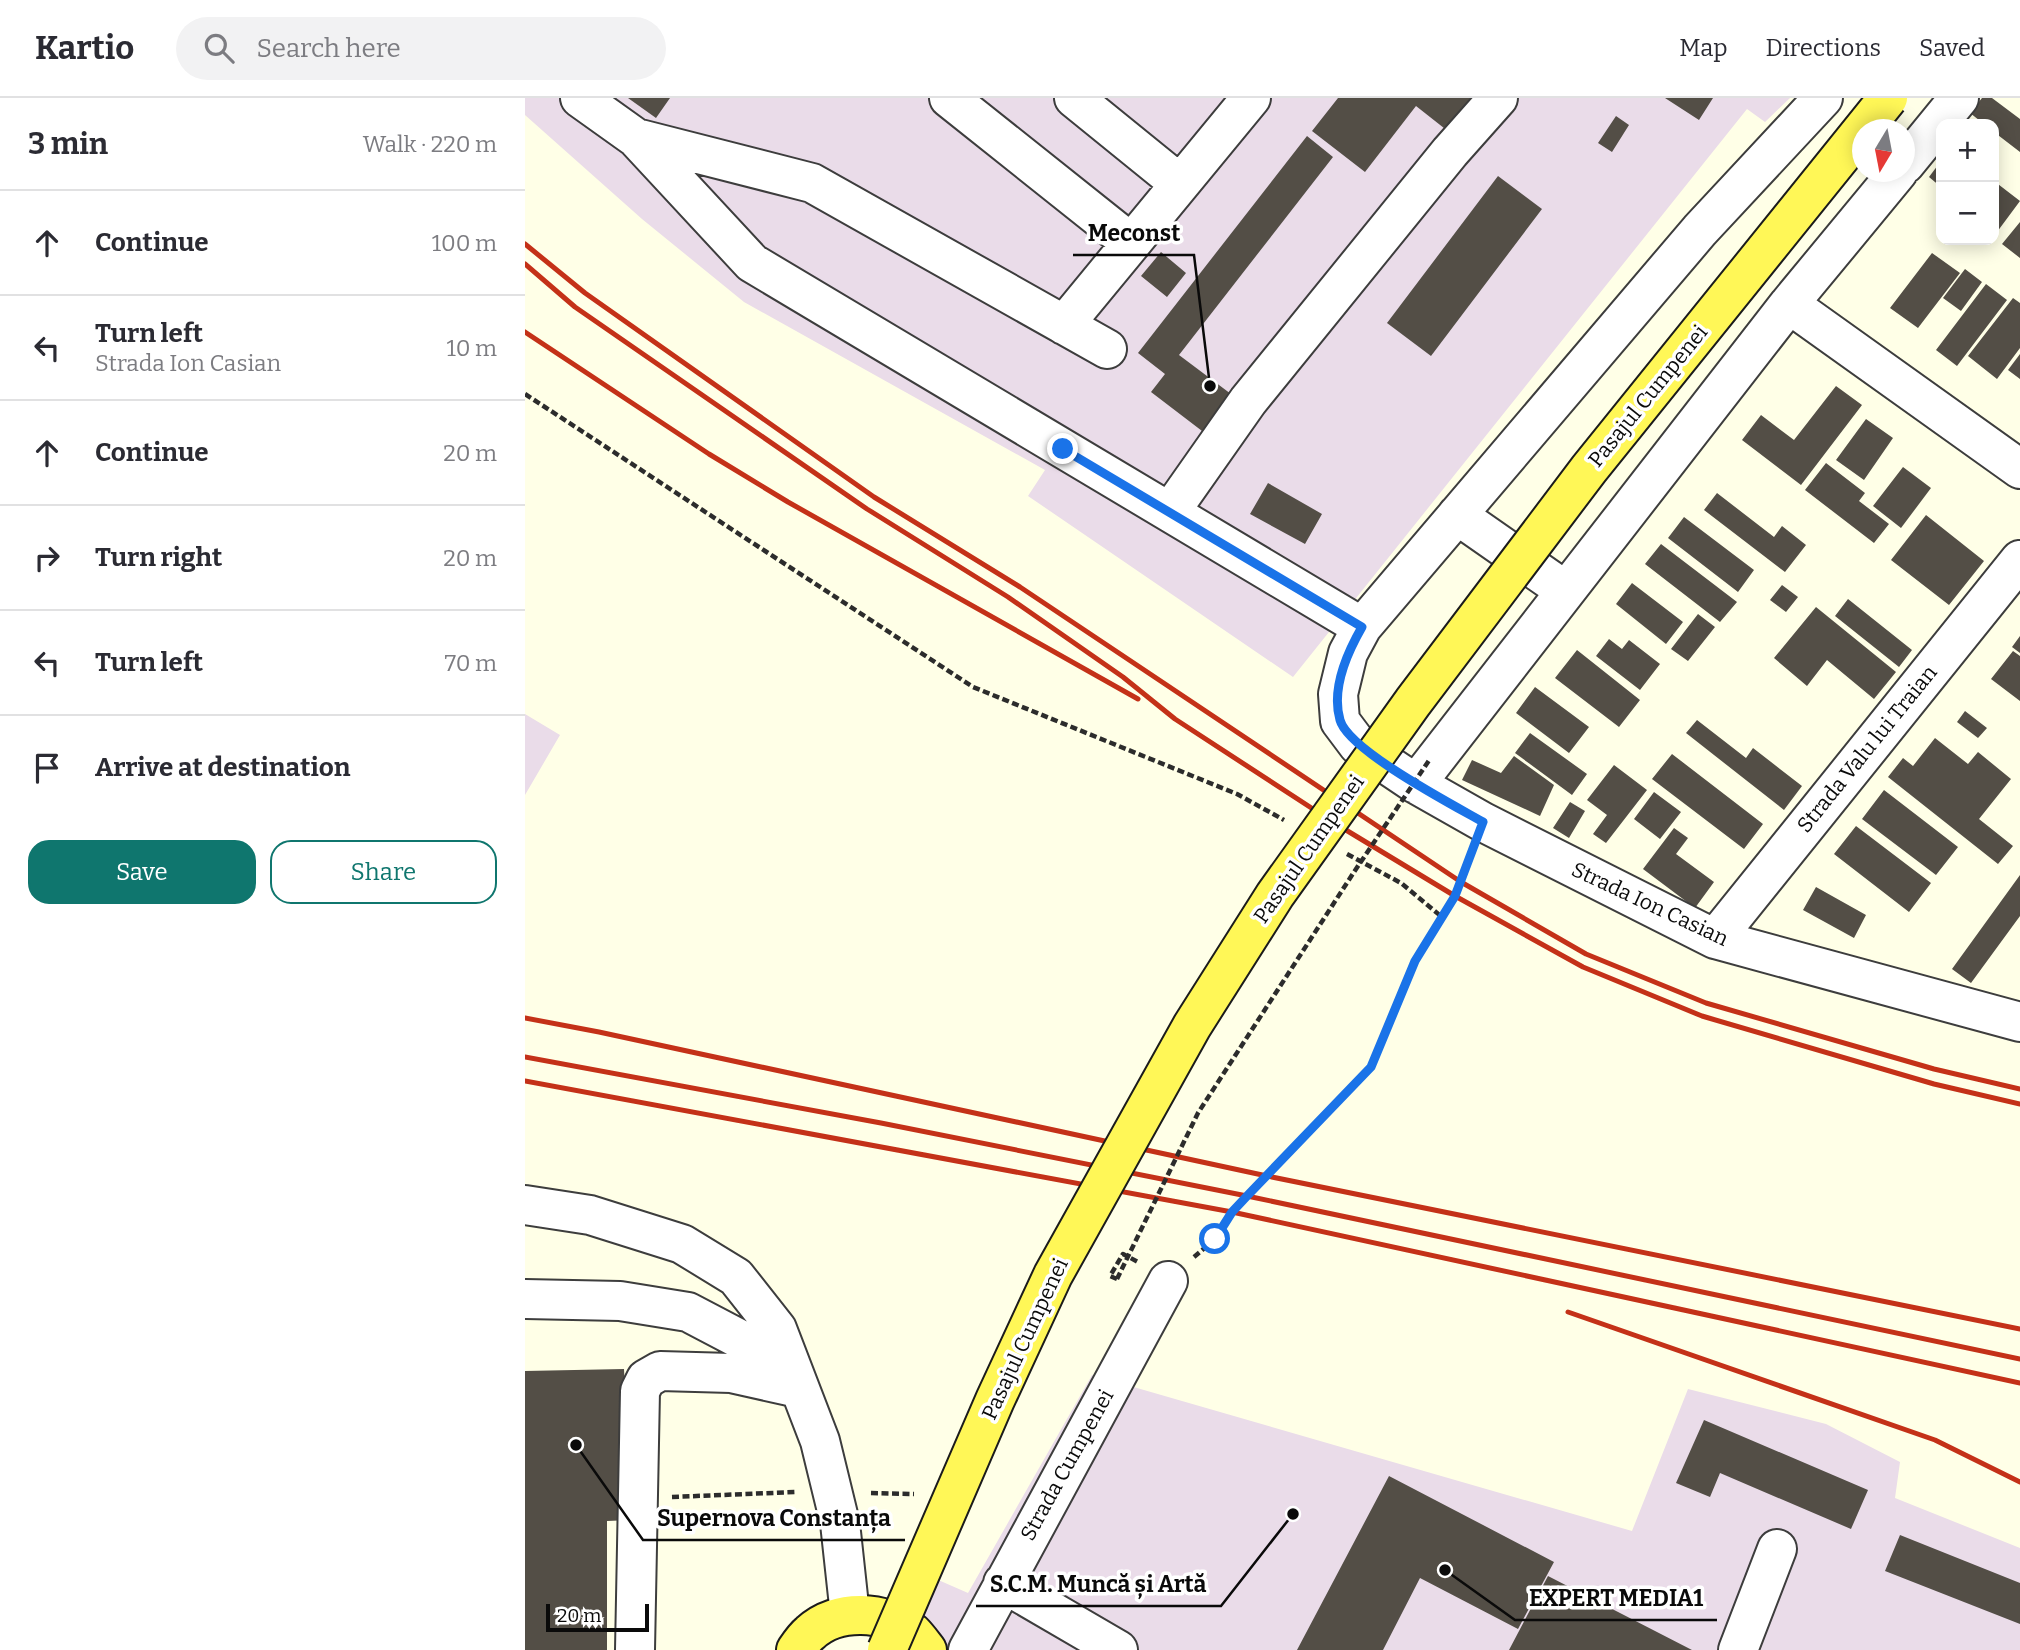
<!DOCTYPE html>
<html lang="en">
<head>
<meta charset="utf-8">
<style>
  body { margin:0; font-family:Bitter,serif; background:#f2f2f3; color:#2b2b33 }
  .controls { position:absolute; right:21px; top:21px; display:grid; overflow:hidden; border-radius:14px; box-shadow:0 4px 18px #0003 }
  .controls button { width:63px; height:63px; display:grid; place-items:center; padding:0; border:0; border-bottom:2px solid #e1e1e2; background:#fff; color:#2b2b33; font:35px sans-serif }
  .compass { position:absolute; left:1327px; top:21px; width:63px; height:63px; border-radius:50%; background:#fff; box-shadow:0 4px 18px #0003; rotate:190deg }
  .scale { position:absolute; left:21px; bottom:18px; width:103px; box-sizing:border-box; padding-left:7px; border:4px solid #0a0a0a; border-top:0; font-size:19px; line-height:24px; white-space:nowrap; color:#0a0a0a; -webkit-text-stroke:5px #fff; paint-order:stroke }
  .stop { position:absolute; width:21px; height:21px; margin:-16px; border:5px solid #1a73e8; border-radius:50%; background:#fff }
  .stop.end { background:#1a73e8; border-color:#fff; box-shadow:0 2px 7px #0008 }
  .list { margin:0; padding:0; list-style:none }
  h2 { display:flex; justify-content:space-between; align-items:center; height:91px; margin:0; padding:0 28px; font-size:30px }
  h2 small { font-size:23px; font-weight:400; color:#7c7c81 }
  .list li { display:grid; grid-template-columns:46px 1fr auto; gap:21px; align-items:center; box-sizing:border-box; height:105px; padding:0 28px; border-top:2px solid #e1e1e2 }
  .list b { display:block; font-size:26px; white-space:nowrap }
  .list p { margin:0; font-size:23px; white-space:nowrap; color:#7c7c81 }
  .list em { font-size:23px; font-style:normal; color:#7c7c81 }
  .actions { display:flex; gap:14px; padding:21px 28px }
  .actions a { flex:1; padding:16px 0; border:2px solid #0f766e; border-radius:21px; text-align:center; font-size:24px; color:#0f766e }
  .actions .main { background:#0f766e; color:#fff }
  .icon { flex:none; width:38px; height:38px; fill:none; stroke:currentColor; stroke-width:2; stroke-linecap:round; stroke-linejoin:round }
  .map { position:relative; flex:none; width:1495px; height:1552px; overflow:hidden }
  header { display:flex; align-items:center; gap:42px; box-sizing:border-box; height:98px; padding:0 35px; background:#fff; border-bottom:2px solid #e1e1e2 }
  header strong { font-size:33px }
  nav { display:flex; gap:38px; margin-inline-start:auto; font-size:24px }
  .search { width:490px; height:63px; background:#f2f2f3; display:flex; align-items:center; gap:18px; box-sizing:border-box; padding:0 24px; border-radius:38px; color:#7c7c81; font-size:26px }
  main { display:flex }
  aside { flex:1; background:#fff }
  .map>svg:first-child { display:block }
  .industrial { fill:#eadce9 }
  .building { fill:#534e46 }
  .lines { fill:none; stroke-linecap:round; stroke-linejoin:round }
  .minor-casing { stroke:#3d3d3d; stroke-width:42 }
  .major-casing { stroke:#1b1b1b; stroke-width:42 }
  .path { stroke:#2c2c2c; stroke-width:4.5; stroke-dasharray:7 3.5; stroke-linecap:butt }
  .minor { stroke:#fff; stroke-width:38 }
  .major { stroke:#fff757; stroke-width:38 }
  .rail { stroke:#c43118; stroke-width:5 }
  .major-bridge-casing { stroke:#1b1b1b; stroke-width:42; stroke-linecap:butt }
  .path-bridge { stroke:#2c2c2c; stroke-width:4.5; stroke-dasharray:7 3.5; stroke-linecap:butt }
  .major-bridge { stroke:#fff757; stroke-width:38 }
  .route { stroke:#1a73e8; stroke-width:9 }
  .labels { text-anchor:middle; stroke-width:7; stroke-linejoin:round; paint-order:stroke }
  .street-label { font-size:21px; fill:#0a0a0a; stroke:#fff }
  .leader { fill:none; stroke:#0a0a0a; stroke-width:2.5 }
  .callout-dot { fill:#0a0a0a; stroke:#fff; stroke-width:2.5 }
  .callout-label { font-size:23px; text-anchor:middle; font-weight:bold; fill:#0a0a0a; stroke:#fff; stroke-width:7; stroke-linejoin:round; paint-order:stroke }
</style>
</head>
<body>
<header>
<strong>Kartio</strong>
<div class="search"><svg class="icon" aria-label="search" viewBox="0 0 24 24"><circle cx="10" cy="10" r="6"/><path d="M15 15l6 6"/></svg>Search here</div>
<nav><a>Map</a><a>Directions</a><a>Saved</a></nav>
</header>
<main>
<aside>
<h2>3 min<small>Walk · 220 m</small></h2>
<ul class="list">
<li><svg class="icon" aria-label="ahead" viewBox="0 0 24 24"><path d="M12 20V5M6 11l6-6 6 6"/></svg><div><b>Continue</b></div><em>100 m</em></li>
<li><svg class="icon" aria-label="left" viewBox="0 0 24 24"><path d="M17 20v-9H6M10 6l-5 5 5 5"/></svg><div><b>Turn left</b><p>Strada Ion Casian</p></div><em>10 m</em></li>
<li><svg class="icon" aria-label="ahead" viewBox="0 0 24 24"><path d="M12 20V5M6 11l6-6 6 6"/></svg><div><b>Continue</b></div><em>20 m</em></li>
<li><svg class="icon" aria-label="right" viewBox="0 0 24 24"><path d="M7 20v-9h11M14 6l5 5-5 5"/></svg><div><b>Turn right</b></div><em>20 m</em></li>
<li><svg class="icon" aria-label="left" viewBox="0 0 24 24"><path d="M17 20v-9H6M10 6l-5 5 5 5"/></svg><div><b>Turn left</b></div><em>70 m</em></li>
<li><svg class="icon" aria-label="arrive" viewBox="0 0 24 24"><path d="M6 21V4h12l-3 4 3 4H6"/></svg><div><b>Arrive at destination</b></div></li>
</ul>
<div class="actions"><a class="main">Save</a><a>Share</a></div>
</aside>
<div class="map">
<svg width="1495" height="1552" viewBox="0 0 1495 1552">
  <rect width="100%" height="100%" fill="#ffffe7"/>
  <!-- industrial -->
  <path class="industrial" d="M0,0H1265L1240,24L1222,11L768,579L503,398L520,372L219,204L117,121L0,17Z
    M0,616L35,637L0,697Z
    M567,1277L1107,1433L1163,1291L1301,1326L1375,1364L1370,1400L1495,1450V1552H368L395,1474L443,1495Z"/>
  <!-- building -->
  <path class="building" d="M103,0H145L131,20Z
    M813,0H952L924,34L891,8L840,74L787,33Z
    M1140,0H1188L1174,22Z
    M1457,0H1467L1495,21V54L1469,34V26H1459L1445,15Z
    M1091,18L1104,27L1087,54L1073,45Z
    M782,38L808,59L654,257L710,299L681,336L626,294L640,276L613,255Z
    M1416,63V89L1404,79Z
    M973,78L1017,111L906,258L862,225Z
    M1469,83L1495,103L1472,134L1469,131Z
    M1495,124V160L1477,146Z
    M636,154L661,175L642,199L616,178Z
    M1407,155L1435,175L1393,230L1365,210Z
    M1440,171L1457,184L1436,213L1418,200Z
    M1461,186L1482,202L1432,268L1411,252Z
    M1488,200L1495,205V250L1472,281L1443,258Z
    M1495,256V281L1483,272Z
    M1311,288L1337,307L1276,387L1217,342L1236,317L1269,342Z
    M1341,321L1368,340L1339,382L1311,362Z
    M1301,365L1340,395L1334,403L1364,426L1349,445L1280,392Z
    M1378,369L1406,390L1376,430L1348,408Z
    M743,385L797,416L780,446L725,416Z
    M1192,395L1249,439L1257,428L1281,447L1260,474L1179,412Z
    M1401,417L1459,463L1424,507L1366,462Z
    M1159,419L1229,472L1213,494L1143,440Z
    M1136,446L1212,504L1195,524L1120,466Z
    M1107,485L1158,524L1141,546L1091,506Z
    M1257,487L1273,499L1261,514L1245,502Z
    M1323,501L1387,552L1374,569L1310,518Z
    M1291,509L1371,574L1349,601L1302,562L1282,588L1249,560Z
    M1173,516L1190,529L1163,563L1146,551Z
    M1495,538V555L1487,549Z
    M1084,541L1097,551L1104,542L1135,566L1115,592L1071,558Z
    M1052,552L1115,602L1094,629L1030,580Z
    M1488,553L1495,558V603L1466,581Z
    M1010,589L1064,629L1044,655L991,615Z
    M1440,613L1462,630L1453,640L1432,624Z
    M1172,622L1221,660L1228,650L1277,688L1259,712L1161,635Z
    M1005,635L1062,676L1047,697L990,655Z
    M1410,640L1443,666L1453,654L1486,681L1454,721L1488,748L1473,766L1363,679L1378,660L1388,668Z
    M1147,656L1238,726L1219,751L1127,681Z
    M989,658L1029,687L1015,718L937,682L947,662L976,675Z
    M1089,667L1122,692L1081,745L1068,736L1082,717L1062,702Z
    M1359,692L1433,749L1411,777L1337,721Z
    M1129,694L1156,714L1135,741L1109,721Z
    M1045,704L1060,713L1044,740L1028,730Z
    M1331,728L1406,785L1384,814L1309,756Z
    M1149,730L1163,740L1151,756L1189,784L1170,810L1118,771Z
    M1495,777V818L1446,885L1427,871Z
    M1291,789L1341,817L1329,840L1278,812Z
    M99,1271L106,1422L82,1423V1552H0V1273Z
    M1179,1322L1343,1392L1326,1431L1195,1375L1185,1399L1151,1385Z
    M864,1378L1029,1464L993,1531L895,1480L858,1552H772Z
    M1375,1437L1495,1485V1526L1360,1473Z
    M1023,1478L1167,1552H984Z"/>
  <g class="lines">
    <!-- minor casing -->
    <g class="minor-casing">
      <path id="minor" d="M55,0L111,40L287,85L582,251
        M424,0L606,145
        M549,0L655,86
        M1298,0L1175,132L837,529L823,555L813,596L815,623L833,647L891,686L958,724L1190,841L1495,924
        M111,40L227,165L837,529
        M1380,66L1434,0
        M1264,206L1495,371
        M539,227L726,0
        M645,414L723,303L925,54L973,0
        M932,417L1041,493
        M891,686L1264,206L1373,74
        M1190,841L1495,462
        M0,1107L65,1117L157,1146L211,1179L252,1231L295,1343L315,1425L325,1517
        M0,1201L95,1203L163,1214L224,1246L269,1286
        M478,1485L593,1552
        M110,1552L115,1293L121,1281L135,1273L206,1275L273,1290
        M443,1552L643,1183
        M1213,1552L1252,1451"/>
    </g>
    <!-- major casing -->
    <g class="major-casing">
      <path id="major" d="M271,1552C275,1546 279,1540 285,1535C312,1510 360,1512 388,1535C393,1540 398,1547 402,1552"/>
    </g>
    <!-- path -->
    <path class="path" d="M0,296L448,589L712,696L759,722
      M822,756L876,785L917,819
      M669,1159L690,1141L707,1114L722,1098L846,969L890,863L930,798L946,758
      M592,1181L585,1178L598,1156L615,1165
      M346,1395L389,1396
      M147,1399L271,1394"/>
    <!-- minor -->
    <use href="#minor" class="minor"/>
    <!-- major -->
    <use href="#major" class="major"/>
    <!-- rail -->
    <path class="rail" d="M0,146L60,195L349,399L495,489L936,784L1061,856L1181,905L1409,971L1495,991
      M0,166L50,209L342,411L483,499L598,579L650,621L811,726L930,798L1058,869L1177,918L1409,986L1495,1006
      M0,234L184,356L263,404L613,601
      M0,920L74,934L742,1078L1495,1231
      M0,959L356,1025L722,1098L1495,1261
      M0,983L707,1114L1495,1285
      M1043,1214L1410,1342L1495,1384"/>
    <!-- major-bridge casing -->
    <g class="major-bridge-casing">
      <path id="major-bridge" d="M362,1552L470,1302L528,1177L667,928L750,797L888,604L1064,371L1363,0"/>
    </g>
    <!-- path-bridge -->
    <path class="path-bridge" d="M592,1181L673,1015L829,774L905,661"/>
    <!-- major-bridge -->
    <use href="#major-bridge" class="major-bridge"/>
  </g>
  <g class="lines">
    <!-- route -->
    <path class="route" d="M538,351L837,529C822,555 806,591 815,622C823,652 928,707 958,724L930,798L890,863L846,969L722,1098L707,1114L690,1141"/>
  </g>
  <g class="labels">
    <!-- street labels -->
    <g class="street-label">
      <text transform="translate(1123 298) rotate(-51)" y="7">Pasajul Cumpenei</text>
      <text transform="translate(1342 651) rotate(-51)" y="7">Strada Valu lui Traian</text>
      <text transform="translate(784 751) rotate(-55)" y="7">Pasajul Cumpenei</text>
      <text transform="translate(1125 806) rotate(25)" y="7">Strada Ion Casian</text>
      <text transform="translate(500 1241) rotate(-65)" y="7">Pasajul Cumpenei</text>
      <text transform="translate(542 1367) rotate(-61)" y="7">Strada Cumpenei</text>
    </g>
  </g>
  <!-- callouts -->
  <path class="leader" d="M685 288L669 157H548M51 1347L118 1442H380M768 1416L696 1508H451M920 1472L990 1522H1192"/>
  <g class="callout-dot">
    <circle cx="685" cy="288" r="7"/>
    <circle cx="51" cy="1347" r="7"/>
    <circle cx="768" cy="1416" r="7"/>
    <circle cx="920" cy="1472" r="7"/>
  </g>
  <g class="callout-label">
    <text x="609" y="143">Meconst</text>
    <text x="249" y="1428">Supernova Constanța</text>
    <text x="573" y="1494">S.C.M. Muncă și Artă</text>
    <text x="1091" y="1508">EXPERT MEDIA1</text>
  </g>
</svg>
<div class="controls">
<button>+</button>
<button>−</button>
</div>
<svg class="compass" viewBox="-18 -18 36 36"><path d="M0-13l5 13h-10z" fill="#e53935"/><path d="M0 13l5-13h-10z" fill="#7c7c81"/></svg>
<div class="scale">20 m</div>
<div class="stop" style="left:690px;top:1141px"></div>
<div class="stop end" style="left:538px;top:351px"></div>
</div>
</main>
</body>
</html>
